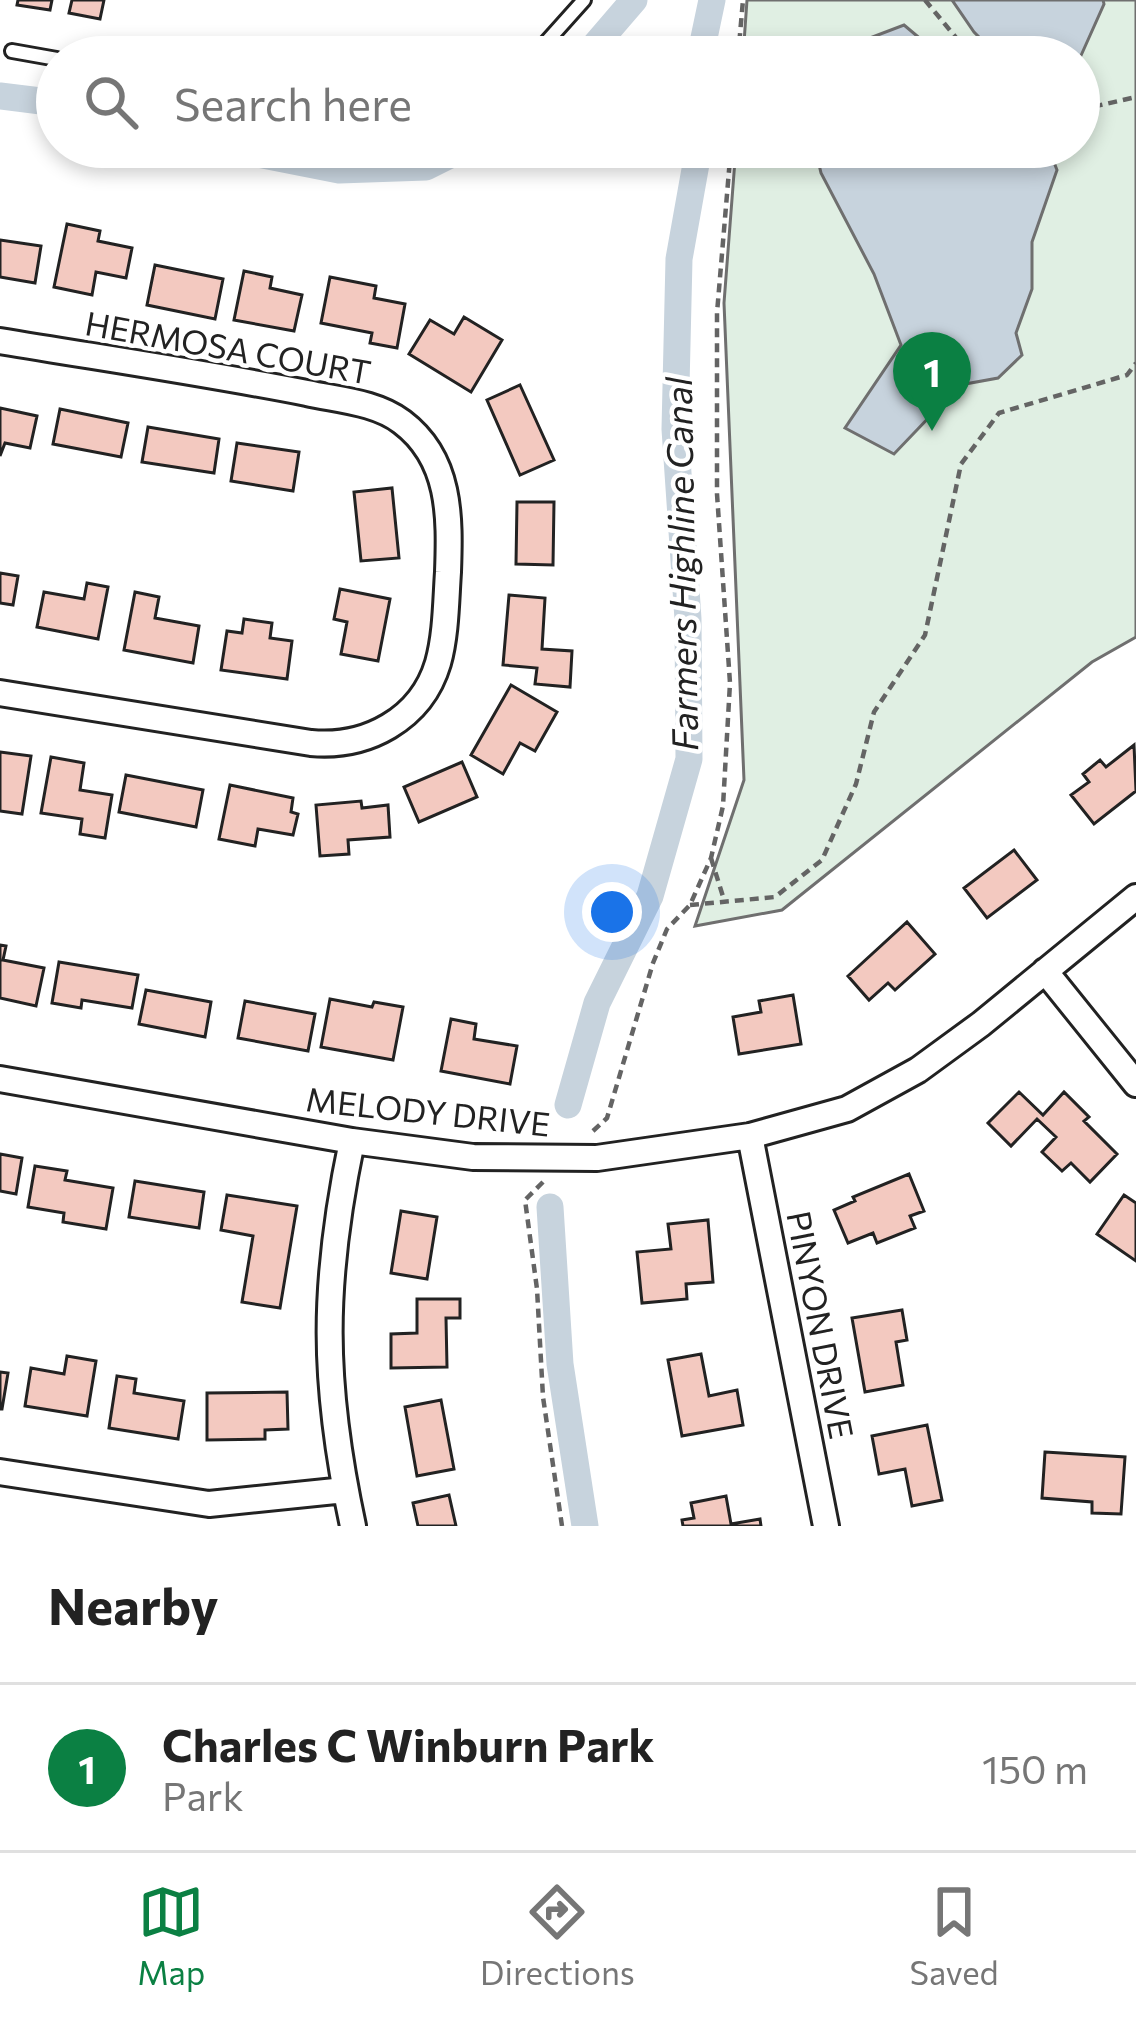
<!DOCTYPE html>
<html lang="en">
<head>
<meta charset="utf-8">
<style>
  body { margin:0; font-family:Commissioner,sans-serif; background:#f2f2f2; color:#222 }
  .you { position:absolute; left:612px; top:912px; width:42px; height:42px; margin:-30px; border:9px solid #fff; border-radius:50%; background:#1a73e8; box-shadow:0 0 0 18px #1a73e833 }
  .badge { display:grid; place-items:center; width:78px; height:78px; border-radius:50%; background:#0b8043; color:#fff; font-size:39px; font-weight:700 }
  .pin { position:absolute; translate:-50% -99px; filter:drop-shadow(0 3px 6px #0008) }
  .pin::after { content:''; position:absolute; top:63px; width:42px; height:36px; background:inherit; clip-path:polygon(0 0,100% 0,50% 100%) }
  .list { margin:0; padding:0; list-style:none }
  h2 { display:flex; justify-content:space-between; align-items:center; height:156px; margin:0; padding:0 48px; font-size:51px }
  h2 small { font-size:39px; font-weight:400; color:#767676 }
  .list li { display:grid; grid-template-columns:78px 1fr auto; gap:36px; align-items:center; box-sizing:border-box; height:168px; padding:0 48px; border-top:3px solid #e0e0e0 }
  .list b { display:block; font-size:45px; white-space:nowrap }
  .list p { margin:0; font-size:39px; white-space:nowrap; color:#767676 }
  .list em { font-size:39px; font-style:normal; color:#767676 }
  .icon { flex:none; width:66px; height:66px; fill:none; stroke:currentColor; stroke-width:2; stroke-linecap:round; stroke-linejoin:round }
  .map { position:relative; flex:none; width:1136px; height:1526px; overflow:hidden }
  .search { position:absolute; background:#fff; box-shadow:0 6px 18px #0003; left:36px; right:36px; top:36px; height:132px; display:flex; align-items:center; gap:30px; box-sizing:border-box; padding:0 42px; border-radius:66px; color:#767676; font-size:45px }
  .sheet { height:324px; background:#fff }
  nav { display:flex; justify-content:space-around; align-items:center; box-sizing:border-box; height:168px; border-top:3px solid #e0e0e0; background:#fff; font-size:33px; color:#767676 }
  nav a { display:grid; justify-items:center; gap:6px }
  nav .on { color:#0b8043 }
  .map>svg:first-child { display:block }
  .green { fill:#e0efe3; stroke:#6f6f6f; stroke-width:3 }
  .water { fill:#c7d3dd; stroke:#6f6f6f; stroke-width:3 }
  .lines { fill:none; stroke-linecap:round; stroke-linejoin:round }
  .canal { stroke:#c7d3dd; stroke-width:27 }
  .building { fill:#f3c9c0; stroke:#222; stroke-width:3 }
  .lane-casing { stroke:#222; stroke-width:18 }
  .street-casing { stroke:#222; stroke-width:30 }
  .path { stroke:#646464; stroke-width:4.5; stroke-dasharray:9 6; stroke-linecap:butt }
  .lane { stroke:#fff; stroke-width:12 }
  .street { stroke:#fff; stroke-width:24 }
  .labels { text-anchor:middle; stroke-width:9; stroke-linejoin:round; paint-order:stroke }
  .street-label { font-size:33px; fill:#222; stroke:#fff }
  .water-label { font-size:36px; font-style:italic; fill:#222; stroke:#fff }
</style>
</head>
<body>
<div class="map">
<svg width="1136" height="1526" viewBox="0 0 1136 1526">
  <rect width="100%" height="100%" fill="#fff"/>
  <!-- green -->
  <path class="green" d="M747,0H1136V637L1092,662L782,910L695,926L744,780L724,303L736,147H1079V57H743Z"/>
  <!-- water -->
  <path class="water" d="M952,0H1103L1104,4L1079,60V57H999L974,32Z
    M904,25L942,57H838L846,47Z
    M815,147H1048L1057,170L1032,242V289L1016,333L1022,355L998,378L960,385L894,454L845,428L901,345L874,274L821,173Z"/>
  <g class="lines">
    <!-- canal -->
    <path class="canal" d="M585,57L634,0
      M700,57L712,0
      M0,96L57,103
      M223,147L339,170L426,167L466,147
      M568,1105L597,1003L650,896L689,759L688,619L675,429L679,259L699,147
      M550,1207L560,1364L585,1526"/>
  </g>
  <!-- building -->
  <path class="building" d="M18,0H52L50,10L17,5Z
    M72,0H104L100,19L69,13Z
    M67,224L100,231L98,241L132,248L126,278L96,272L92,295L54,287Z
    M0,240L41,246L35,283L0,277Z
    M155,265L223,279L215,319L147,305Z
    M244,271L272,277L270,288L302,295L294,331L234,320Z
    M330,277L376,286L374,298L405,304L397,348L370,343L372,333L321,323Z
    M464,317L502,340L471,392L409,354L430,320L454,334Z
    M520,385L554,460L520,475L487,400Z
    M0,408L37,416L30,448L5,443L0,456Z
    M60,409L128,423L121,457L53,444Z
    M148,427L219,439L214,473L142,462Z
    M237,443L299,452L293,491L231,481Z
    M392,488L399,558L361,561L354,492Z
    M517,502H554L553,565L516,564Z
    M0,573L18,576L13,605L0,603Z
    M87,583L108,587L98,639L37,627L44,592L84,599Z
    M340,589L390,599L378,661L341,654L347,622L334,619Z
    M135,592L159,597L155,618L199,626L193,663L124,650Z
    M509,595L545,598L542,649L572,651L570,687L535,684L537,668L503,665Z
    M244,619L272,623L270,638L292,641L287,679L221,670L227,631L242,633Z
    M511,685L557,712L535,751L520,743L503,774L471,755Z
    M1134,745L1136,791L1094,824L1071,795L1089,782L1083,774L1100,760L1106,767Z
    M0,752L31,756L22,814L0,811Z
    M51,757L84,763L80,790L112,795L105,838L80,834L82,819L41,813Z
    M462,762L477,797L419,822L404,787Z
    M126,775L203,790L196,827L119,812Z
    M230,785L293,798L291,812L298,814L293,835L258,829L255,846L219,839Z
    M361,801L362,808L388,805L390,837L348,840L349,854L320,856L316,805Z
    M1014,850L1037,880L987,918L964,888Z
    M907,922L935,954L895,990L888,983L869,1000L848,976Z
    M0,945L6,946L3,960L44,968L36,1006L0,998Z
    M59,962L138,975L132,1008L82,1000L81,1008L52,1003Z
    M146,990L211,1002L205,1037L139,1024Z
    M793,995L801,1044L739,1054L733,1017L761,1012L759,1001Z
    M330,999L372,1007L374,1002L403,1007L393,1060L321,1047Z
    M245,1001L315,1014L308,1051L238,1038Z
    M451,1019L476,1024L474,1039L517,1046L510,1084L441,1071Z
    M1019,1092L1043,1115L1064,1092L1089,1117L1084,1121L1117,1154L1090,1182L1071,1163L1062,1171L1042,1152L1056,1137L1037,1119L1011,1146L988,1123Z
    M0,1154L22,1158L16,1194L0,1191Z
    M35,1166L67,1171L65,1180L113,1188L106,1229L63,1222L64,1213L28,1207Z
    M909,1174L924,1211L910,1216L915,1228L877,1243L873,1233L848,1243L834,1210L855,1201L853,1197Z
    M135,1181L204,1192L199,1228L129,1217Z
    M227,1195L297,1206L280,1308L242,1302L253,1236L221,1230Z
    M1124,1195L1136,1203V1261L1097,1234Z
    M401,1211L437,1217L427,1279L391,1273Z
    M708,1220L713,1282L686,1284L687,1299L642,1303L637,1252L671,1249L668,1224Z
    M417,1299H460V1318H446L447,1367L391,1368V1334L417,1333Z
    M902,1310L907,1340L896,1342L903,1385L865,1392L852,1318Z
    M701,1354L709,1396L737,1390L743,1425L682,1436L668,1360Z
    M67,1356L96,1361L87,1416L25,1406L31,1368L64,1374Z
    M0,1372L8,1373L2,1409H0Z
    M117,1376L136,1379L134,1393L184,1401L178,1439L109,1428Z
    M287,1392L288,1429L265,1430V1439L207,1440V1393Z
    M441,1400L454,1469L417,1476L405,1407Z
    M927,1425L942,1500L912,1506L905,1469L879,1474L872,1436Z
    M1045,1452L1125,1457L1121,1514L1092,1513V1502L1042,1498Z
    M449,1495L456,1526H418L413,1503Z
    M726,1496L731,1524L760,1519L761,1526H683L682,1520L694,1518L691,1503Z"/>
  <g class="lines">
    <!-- lane casing -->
    <g class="lane-casing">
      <path id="lane" d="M12,51L57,59
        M533,57L584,0"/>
    </g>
    <!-- street casing -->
    <g class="street-casing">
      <path id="street" d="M0,341C102,358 205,373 307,393C338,400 376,402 402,422C451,459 450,517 448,572C446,601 446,635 438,663C421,720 366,748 311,743L0,693
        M1045,971L1136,1084
        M0,1079L352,1141L473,1157L597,1158L750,1136L847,1109L918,1070L981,1024L1136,897
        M750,1136L826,1526
        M352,1141C322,1284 322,1382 353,1526
        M0,1472L209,1504L345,1490"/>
    </g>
    <!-- path -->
    <path class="path" d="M925,0L972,57
      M738,57L743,0
      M1079,110L1136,97
      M711,858L725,903
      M690,905L775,897L822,860L856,784L874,712L925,635L961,464L999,413L1127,375L1136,363
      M593,1131L607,1118L653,963L667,929L690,905L711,858L723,806L730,683L717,494V313L731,147
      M543,1182L525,1200L537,1289L543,1397L562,1526"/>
    <!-- lane -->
    <use href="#lane" class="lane"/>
    <!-- street -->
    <use href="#street" class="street"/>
  </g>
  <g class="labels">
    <!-- street labels -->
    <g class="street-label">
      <text transform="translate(228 348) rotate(10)" y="12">HERMOSA COURT</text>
      <text transform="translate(428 1112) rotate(6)" y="12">MELODY DRIVE</text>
      <text transform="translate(820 1325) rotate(79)" y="12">PINYON DRIVE</text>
    </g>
    <!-- water labels -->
    <g class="water-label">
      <text transform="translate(682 564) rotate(-91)" y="13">Farmers Highline Canal</text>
    </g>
  </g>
</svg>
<div class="you"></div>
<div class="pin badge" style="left:932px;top:431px">1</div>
<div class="search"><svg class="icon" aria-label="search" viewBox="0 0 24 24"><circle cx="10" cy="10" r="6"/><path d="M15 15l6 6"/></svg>Search here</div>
</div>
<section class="sheet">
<h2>Nearby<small></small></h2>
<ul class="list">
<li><span class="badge">1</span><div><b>Charles C Winburn Park</b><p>Park</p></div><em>150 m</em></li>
</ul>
</section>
<nav>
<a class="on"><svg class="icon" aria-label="map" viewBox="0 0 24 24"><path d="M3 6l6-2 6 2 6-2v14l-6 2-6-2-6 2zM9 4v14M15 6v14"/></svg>Map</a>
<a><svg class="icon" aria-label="directions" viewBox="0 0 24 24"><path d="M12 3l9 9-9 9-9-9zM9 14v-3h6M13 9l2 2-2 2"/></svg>Directions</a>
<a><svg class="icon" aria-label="saved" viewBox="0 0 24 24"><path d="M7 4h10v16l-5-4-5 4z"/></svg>Saved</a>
</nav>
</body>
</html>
